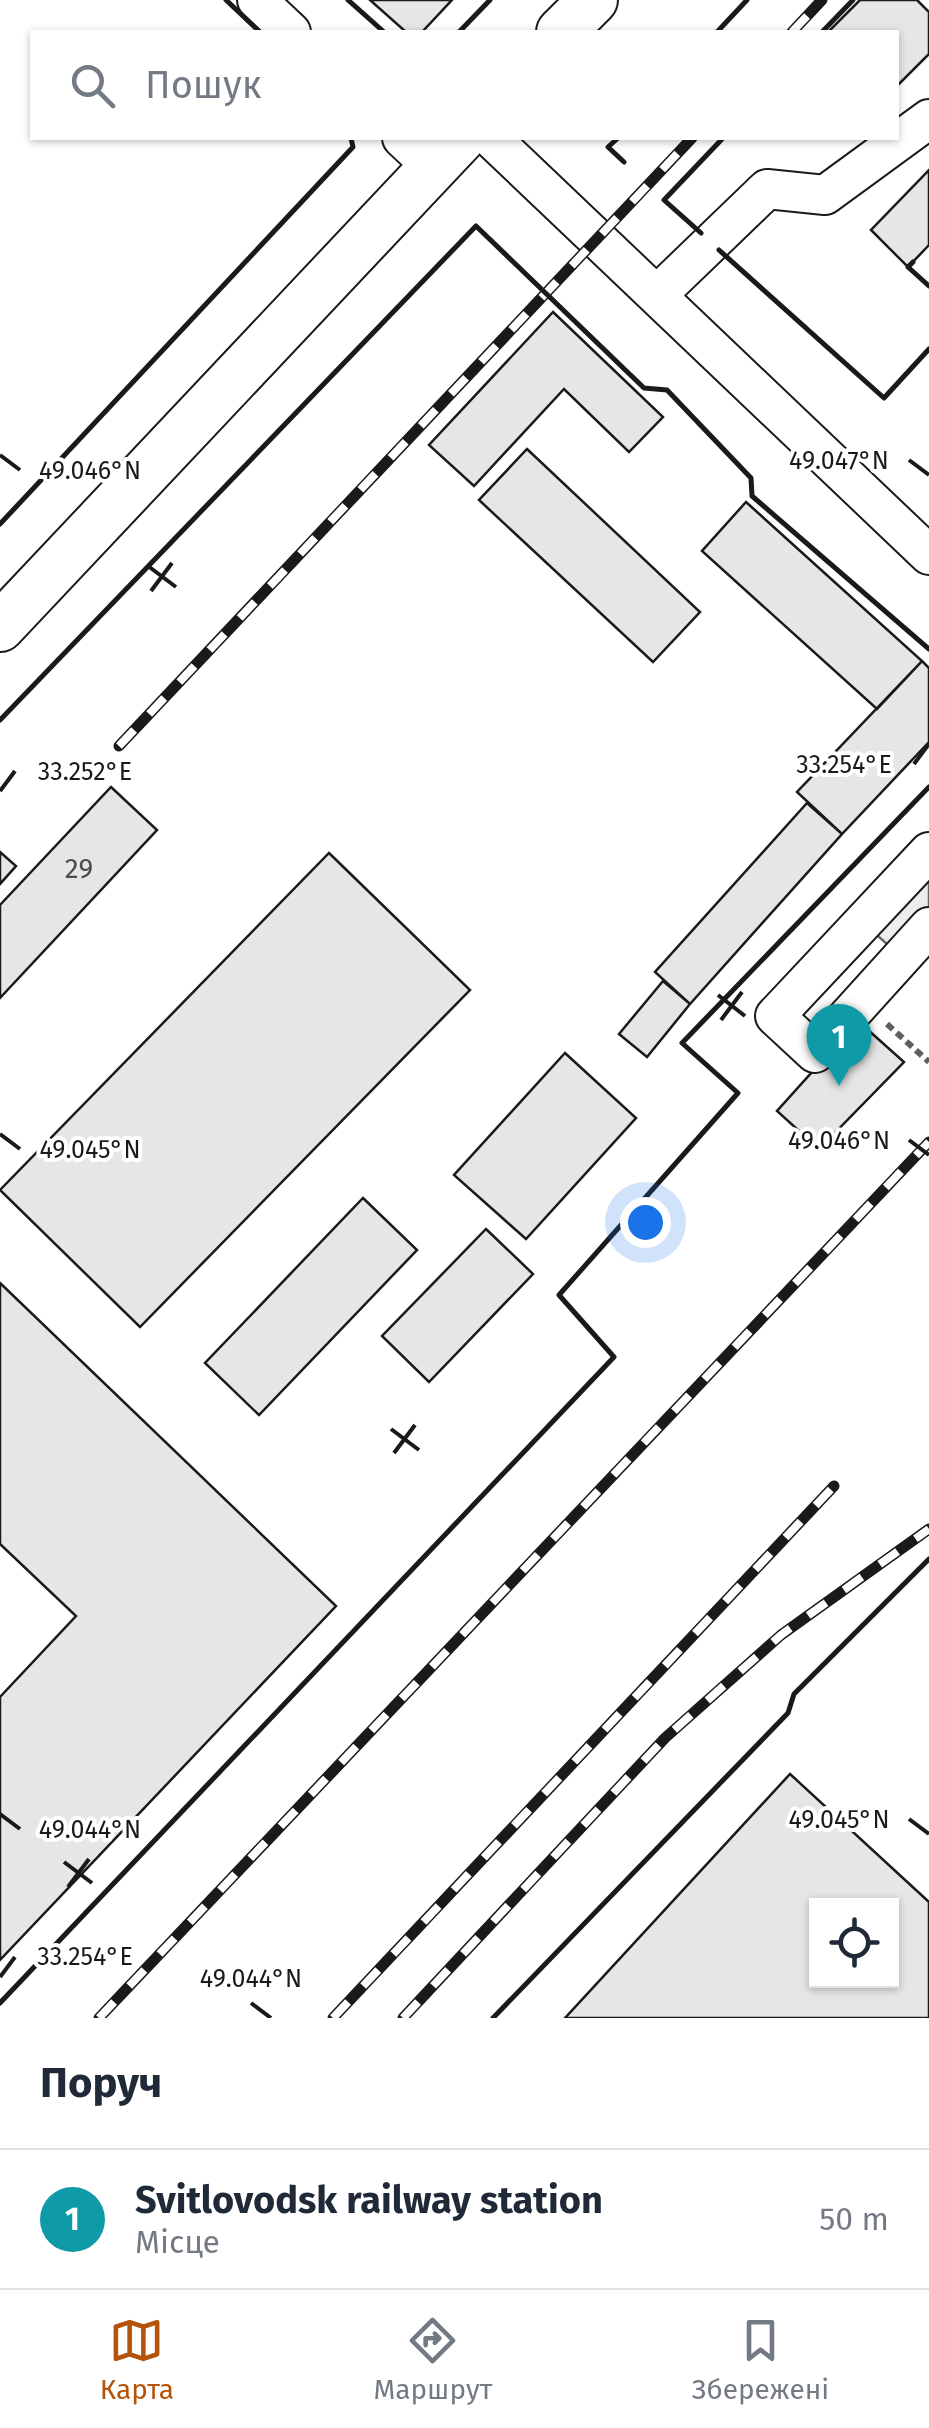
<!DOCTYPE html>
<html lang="uk">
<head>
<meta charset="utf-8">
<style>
  body { margin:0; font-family:"Fira Sans",sans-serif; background:#f2f2f3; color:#1f2937 }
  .controls { position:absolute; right:30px; bottom:30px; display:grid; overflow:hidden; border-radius:0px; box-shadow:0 2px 8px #0004 }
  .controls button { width:90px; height:90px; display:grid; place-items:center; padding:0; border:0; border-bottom:2px solid #e0e1e3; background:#fff; color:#1f2937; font:50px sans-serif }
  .you { position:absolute; left:645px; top:1222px; width:35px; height:35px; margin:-25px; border:8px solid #fff; border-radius:50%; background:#1a73e8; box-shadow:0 0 0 15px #1a73e833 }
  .badge { display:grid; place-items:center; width:65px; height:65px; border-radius:50%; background:#b45309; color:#fff; font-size:32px; font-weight:700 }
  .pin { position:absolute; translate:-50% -82px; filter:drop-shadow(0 2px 5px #0008) }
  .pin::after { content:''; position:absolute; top:52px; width:35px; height:30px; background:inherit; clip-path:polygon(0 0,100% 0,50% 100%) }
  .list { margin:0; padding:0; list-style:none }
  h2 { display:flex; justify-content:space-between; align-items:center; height:130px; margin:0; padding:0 40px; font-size:42px }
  h2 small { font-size:32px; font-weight:400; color:#747a83 }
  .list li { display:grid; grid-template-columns:65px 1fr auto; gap:30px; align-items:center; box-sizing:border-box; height:140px; padding:0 40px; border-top:2px solid #e0e1e3 }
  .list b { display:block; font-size:38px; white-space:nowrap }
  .list p { margin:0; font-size:32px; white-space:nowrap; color:#747a83 }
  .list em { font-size:32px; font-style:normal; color:#747a83 }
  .icon { flex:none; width:55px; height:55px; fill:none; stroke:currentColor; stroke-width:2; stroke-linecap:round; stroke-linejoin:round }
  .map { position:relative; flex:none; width:929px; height:2018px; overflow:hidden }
  .search { position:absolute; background:#fff; box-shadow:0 2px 8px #0004; left:30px; right:30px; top:30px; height:110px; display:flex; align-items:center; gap:25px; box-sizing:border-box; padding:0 35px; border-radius:0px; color:#747a83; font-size:38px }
  .sheet { height:270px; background:#fff }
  nav { display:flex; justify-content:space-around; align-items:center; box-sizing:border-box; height:140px; border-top:2px solid #e0e1e3; background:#fff; font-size:28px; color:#747a83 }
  nav a { display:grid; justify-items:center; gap:5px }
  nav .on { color:#b45309 }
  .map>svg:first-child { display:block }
  .built { fill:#ededed; stroke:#6a6a6a; stroke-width:2.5 }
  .building { fill:#e6e6e6; stroke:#1a1a1a; stroke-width:2.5; fill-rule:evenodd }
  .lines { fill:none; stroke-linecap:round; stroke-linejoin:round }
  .minor-casing { stroke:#1a1a1a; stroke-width:42 }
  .major-casing { stroke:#1a1a1a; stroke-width:52 }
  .path { stroke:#5f5f5f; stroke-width:6; stroke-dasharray:8 5; stroke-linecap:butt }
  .minor { stroke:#fff; stroke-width:38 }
  .major { stroke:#fff; stroke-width:48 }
  .rail-casing { stroke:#1a1a1a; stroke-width:11 }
  .rail { stroke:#fff; stroke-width:8; stroke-dasharray:22; stroke-linecap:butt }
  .wall { stroke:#1a1a1a; stroke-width:5 }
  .ticks { fill:none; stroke:#1a1a1a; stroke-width:4 }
  .labels { text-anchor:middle; stroke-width:8; stroke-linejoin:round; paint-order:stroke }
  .number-label { font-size:28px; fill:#4d4d4d }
  .ticks-label { font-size:25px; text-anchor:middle; fill:#1a1a1a; stroke:#fff; stroke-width:8; stroke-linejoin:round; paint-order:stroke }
</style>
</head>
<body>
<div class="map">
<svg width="929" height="2018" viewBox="0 0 929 2018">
  <rect width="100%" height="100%" fill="#fff"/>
  <!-- built -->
  <path class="built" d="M929,864V918L897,953L870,929Z"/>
  <!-- building -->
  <path class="building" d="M370,0H452L422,32H406Z
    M860,0H917L929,12V54L896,87V32H828Z
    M929,170V245L908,267L871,230Z
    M553,312L663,417L629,452L564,389L474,486L429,445Z
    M527,449L700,612L653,662L479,500Z
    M746,502L922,661L877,709L702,551Z
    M922,661L929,668V742L842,834L797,792Z
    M111,787L157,830L0,998V905Z
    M807,803L842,834L690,1004L655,972Z
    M0,852L16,866L0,884Z
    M329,853L470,990L140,1327L0,1190Z
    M663,981L690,1004L647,1057L619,1034Z
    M858,1021L904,1062L819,1149L777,1111Z
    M565,1053L636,1118L526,1239L454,1175Z
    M363,1198L417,1250L259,1415L205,1363Z
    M486,1229L533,1274L429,1382L382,1336Z
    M0,1283L336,1606L0,1960V1697L76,1616L0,1544Z
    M790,1774L929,1902V2018H565ZM816,1906H892V1980H816Z"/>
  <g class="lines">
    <!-- minor casing -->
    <g class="minor-casing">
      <path id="minor" d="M257,0L291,32
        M402,138L433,167
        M491,138L929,555
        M657,295L767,189L825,195L929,119
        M929,852L775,1016L815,1053L929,927"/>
    </g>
    <!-- major casing -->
    <g class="major-casing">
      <path id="major" d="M561,32L593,0
        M0,627L461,138"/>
    </g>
    <!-- path -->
    <path class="path" d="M887,1024L929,1062"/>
    <!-- minor -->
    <use href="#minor" class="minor"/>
    <!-- major -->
    <use href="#major" class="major"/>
    <!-- rail casing -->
    <g class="rail-casing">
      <path id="rail" d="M792,32L822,0
        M119,746L692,138
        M99,2018L929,1142
        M333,2018L834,1486
        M403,2018L665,1738L781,1635L929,1529"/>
    </g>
    <!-- rail -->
    <use href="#rail" class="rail"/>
    <!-- wall -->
    <path class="wall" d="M226,0L260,32
      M348,0L384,32
      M459,32L490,0
      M717,32L747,0
      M822,32L853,0
      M618,138L608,147L624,162
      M701,233L664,200L723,138
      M719,250L884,398L929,349
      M913,262L908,267L929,286
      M0,524L353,147L351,138
      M0,720L476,226L644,388L667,390L751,478L752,496L929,649
      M0,2003L614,1357L559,1295L738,1093L682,1043L929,787
      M493,2018L788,1713L794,1694L929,1559"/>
  </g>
  <!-- ticks -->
  <path class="ticks" d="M0,455L20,470M909,460L929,475M148,566L176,587M151,591L172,563M914,764L929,744M0,791L15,771M718,995L745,1016M721,1020L742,992M0,1134L20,1149M909,1140L929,1155M391,1429L419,1450M394,1453L415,1425M0,1814L20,1829M909,1819L929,1834M64,1862L92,1883M68,1887L89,1859M0,1977L15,1957M251,2003L271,2018"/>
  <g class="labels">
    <!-- number labels -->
    <g class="number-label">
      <text x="79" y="878">29</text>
    </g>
  </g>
  <g class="ticks-label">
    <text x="839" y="469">49.047°N</text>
    <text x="90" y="479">49.046°N</text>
    <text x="844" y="773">33.254°E</text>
    <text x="85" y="780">33.252°E</text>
    <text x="839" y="1149">49.046°N</text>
    <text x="90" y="1158">49.045°N</text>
    <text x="839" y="1828">49.045°N</text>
    <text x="90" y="1838">49.044°N</text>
    <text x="85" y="1965">33.254°E</text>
    <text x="251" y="1987">49.044°N</text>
  </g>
</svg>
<div class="controls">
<button><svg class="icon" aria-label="locate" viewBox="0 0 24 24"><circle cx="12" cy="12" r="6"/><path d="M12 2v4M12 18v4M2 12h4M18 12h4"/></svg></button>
</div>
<div class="you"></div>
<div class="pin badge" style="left:839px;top:1086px;background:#0f9aa8">1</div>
<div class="search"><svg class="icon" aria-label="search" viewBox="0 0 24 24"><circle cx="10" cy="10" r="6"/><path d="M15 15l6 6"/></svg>Пошук</div>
</div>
<section class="sheet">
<h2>Поруч<small></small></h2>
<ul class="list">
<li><span class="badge" style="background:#0f9aa8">1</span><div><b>Svitlovodsk railway station</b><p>Місце</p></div><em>50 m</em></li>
</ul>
</section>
<nav>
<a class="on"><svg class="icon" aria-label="map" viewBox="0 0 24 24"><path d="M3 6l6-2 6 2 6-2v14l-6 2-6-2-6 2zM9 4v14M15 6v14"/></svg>Карта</a>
<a><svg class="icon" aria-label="directions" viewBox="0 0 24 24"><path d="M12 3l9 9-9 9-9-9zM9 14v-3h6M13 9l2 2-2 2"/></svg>Маршрут</a>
<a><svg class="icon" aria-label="saved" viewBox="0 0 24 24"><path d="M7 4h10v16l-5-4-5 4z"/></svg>Збережені</a>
</nav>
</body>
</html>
